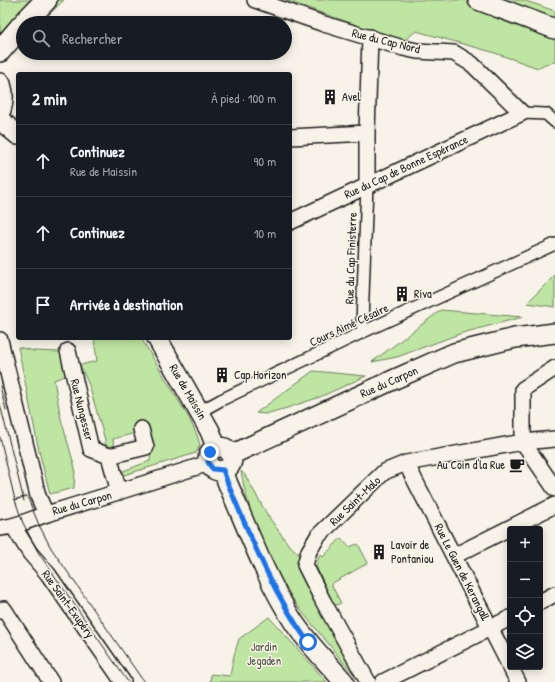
<!DOCTYPE html>
<html lang="fr">
<head>
<meta charset="utf-8">
<style>
  body { margin:0; font-family:"Patrick Hand",sans-serif; background:#20242c; color:#f1f3f6 }
  .controls { position:absolute; right:12px; bottom:12px; display:grid; overflow:hidden; border-radius:4px; box-shadow:0 2px 10px #0003 }
  .controls button { width:36px; height:36px; display:grid; place-items:center; padding:0; border:0; border-bottom:1px solid #363941; background:#171b24; color:#f1f3f6; font:20px sans-serif }
  .stop { position:absolute; width:12px; height:12px; margin:-9px; border:3px solid #1a73e8; border-radius:50%; background:#fff }
  .stop.end { background:#1a73e8; border-color:#fff; box-shadow:0 1px 4px #0008 }
  .list { margin:0; padding:0; list-style:none }
  h2 { display:flex; justify-content:space-between; align-items:center; height:52px; margin:0; padding:0 16px; font-size:17px }
  h2 small { font-size:13px; font-weight:400; color:#9ea1a6 }
  .list li { display:grid; grid-template-columns:26px 1fr auto; gap:12px; align-items:center; box-sizing:border-box; height:72px; padding:0 16px; border-top:1px solid #363941 }
  .list b { display:block; font-size:15px; white-space:nowrap }
  .list p { margin:0; font-size:13px; white-space:nowrap; color:#9ea1a6 }
  .list em { font-size:13px; font-style:normal; color:#9ea1a6 }
  .icon { flex:none; width:22px; height:22px; fill:none; stroke:currentColor; stroke-width:2; stroke-linecap:round; stroke-linejoin:round }
  .map { position:relative; flex:none; width:555px; height:682px; overflow:hidden }
  .search { position:absolute; background:#171b24; box-shadow:0 2px 10px #0003; left:16px; top:16px; width:276px; height:44px; display:flex; align-items:center; gap:10px; box-sizing:border-box; padding:0 14px; border-radius:22px; color:#9ea1a6; font-size:15px }
  .panel { position:absolute; background:#171b24; box-shadow:0 2px 10px #0003; left:16px; top:72px; width:276px; height:268px; border-radius:4px }
  .map>svg:first-child { display:block }
  .green { fill:#bee5a1; stroke:#6d805e }
  .lines { fill:none; stroke-linecap:round; stroke-linejoin:round }
  .pedestrian-casing { stroke:#1c1c1c; stroke-width:14 }
  .minor-casing { stroke:#1c1c1c; stroke-width:18 }
  .tertiary-casing { stroke:#1c1c1c; stroke-width:22 }
  .secondary-casing { stroke:#1c1c1c; stroke-width:24 }
  .pedestrian { stroke:#f7f3e8; stroke-width:11 }
  .minor { stroke:#f7f3e8; stroke-width:15 }
  .tertiary { stroke:#f7f3e8; stroke-width:19 }
  .secondary { stroke:#f7f3e8; stroke-width:21 }
  .tram { stroke:#1c1c1c; stroke-width:1 }
  .route { stroke:#1a73e8; stroke-width:5 }
  .labels { text-anchor:middle; stroke-width:3; stroke-linejoin:round; paint-order:stroke }
  .street-label { font-size:12px; fill:#1c1c1c; stroke:#f7f3e8 }
  .poi-label { font-size:12px; fill:#1c1c1c; stroke:#f7f3e8; text-anchor:start }
  .park-label { font-size:12px; fill:#4d5844; stroke:#f7f3e8 }
</style>
</head>
<body>
<div class="map">
<svg width="555" height="682" viewBox="0 0 555 682">
  <rect width="100%" height="100%" fill="#f7f3e8"/>
  <filter id="ink" filterUnits="userSpaceOnUse"><feTurbulence type="fractalNoise" baseFrequency=".025" numOctaves="2"/><feDisplacementMap in="SourceGraphic" scale="8" xChannelSelector="R" yChannelSelector="G"/><feConvolveMatrix kernelMatrix="1 2 1 2 8 2 1 2 1" color-interpolation-filters="sRGB"/></filter>
  <g filter="url(#ink)">
    <!-- green -->
    <path class="green" d="M0,0H64L40,23H23V40L0,63Z
      M285,0H523L555,11V62L545,64L538,68L492,52L416,31L405,40L362,27Z
      M555,275V307L527,303Z
      M441,310L523,317L462,333L397,357L372,362Z
      M94,338H141L189,418L197,435L200,445L196,453L124,475L123,471L150,461L151,450L139,432L113,439L114,447L112,449H106L105,440L89,385L80,365L97,361Z
      M18,347L34,351L61,352L66,361L65,376L54,380L61,419L75,468L74,488L50,494L39,451Z
      M313,371L366,376L320,397L287,408L265,414L256,413Z
      M241,471L245,475L268,516L288,544L298,553L299,559L311,587L362,682C349,670 338,656 328,643C317,631 307,618 297,605C271,568 248,516 241,471Z
      M341,538L349,547L358,544L368,563L331,584L341,603L334,606L316,566L320,554L323,557Z
      M269,617L327,682H210L211,674L230,676L234,655L239,639Z"/>
    <g class="lines">
      <!-- pedestrian casing -->
      <g class="pedestrian-casing">
        <path id="pedestrian" d="M522,113L546,114L555,122
          M363,332L362,324L367,185
          M199,412L221,400L363,332L555,244"/>
      </g>
      <!-- minor casing -->
      <g class="minor-casing">
        <path id="minor" d="M255,0L324,24L403,48L417,51L454,53L472,64L522,113L290,222
          M290,137L367,133
          M367,185V133L370,37
          M0,340L38,496L46,514
          M68,351L91,449L109,456L146,447L141,429
          M555,368L523,389V442L555,489
          M109,456L119,492
          M406,463L518,682
          M13,526L30,553L48,574L123,682
          M0,528C17,527 33,518 50,513C103,497 156,480 209,463
          M454,556L555,505
          M540,602L555,594
          M0,611L4,609L51,682
          M368,682L323,601L305,565L309,551L318,536L384,472L406,463L523,442L555,439
          M383,682L510,618"/>
      </g>
      <!-- tertiary casing -->
      <g class="tertiary-casing">
        <path id="tertiary" d="M478,0L555,29
          M0,120L18,135
          M157,338L210,431L216,447
          M208 459a12 12 0 1 1 24 0a12 12 0 1 1-24 0Z
          M231,455L395,379L454,353L515,338L555,333
          M223,470L228,484C248,530 266,579 293,621C308,644 327,662 344,682"/>
      </g>
      <!-- secondary casing -->
      <g class="secondary-casing">
        <path id="secondary" d="M24,23L46,0
          M0,51L23,24
          M0,84C3,93 3,101 0,110"/>
      </g>
      <!-- pedestrian -->
      <use href="#pedestrian" class="pedestrian"/>
      <!-- minor -->
      <use href="#minor" class="minor"/>
      <!-- tertiary -->
      <use href="#tertiary" class="tertiary"/>
      <!-- secondary -->
      <use href="#secondary" class="secondary"/>
      <!-- tram -->
      <path class="tram" d="M0,386L6,410
        M0,404L24,501
        M0,437L15,500L19,498
        M128,682L38,552L23,523L15,500L27,496L39,525L51,548L144,682"/>
    </g>
  </g>
  <g class="lines" filter="url(#ink)">
    <!-- route -->
    <path class="route" d="M210,452C206,458 208,464 213,469L223,470L228,484C251,538 273,593 308,642"/>
  </g>
  <!-- icons -->
  <defs>
    <g id="building-bare" transform="scale(1.2)"><path d="M-4-6H4V6H1V3H-1V6H-4ZM-2.5-4.3h1.7v1.8h-1.7ZM.8-4.3h1.7v1.8H.8ZM-2.5-1h1.7V.8h-1.7ZM.8-1h1.7V.8H.8Z" fill="#1c1c1c" stroke="#f7f3e8" stroke-width="2.5" paint-order="stroke"/></g>
    <g id="cafe-bare" transform="scale(1.2)"><path d="M-5.5-4.5H6V0H3Q3 3.5 0 3.5H-2.5Q-5.5 3.5-5.5 0ZM3-3.2v2h1.7v-2ZM-6 4.5H4V6H-6Z" fill="#1c1c1c" stroke="#f7f3e8" stroke-width="2.5" paint-order="stroke"/></g>
  </defs>
  <g fill-rule="evenodd">
    <use href="#building-bare" x="330" y="97"/>
    <use href="#building-bare" x="402" y="294"/>
    <use href="#building-bare" x="222" y="375"/>
    <use href="#cafe-bare" x="517" y="465"/>
    <use href="#building-bare" x="379" y="552"/>
  </g>
  <g class="labels">
    <!-- street labels -->
    <g class="street-label">
      <text transform="translate(386 41) rotate(14)" y="4">Rue du Cap Nord</text>
      <text transform="translate(406 167) rotate(-25)" y="4">Rue du Cap de Bonne Espérance</text>
      <text transform="translate(351 258) rotate(-88)" y="4">Rue du Cap Finisterre</text>
      <text transform="translate(349 325) rotate(-25)" y="4">Cours Aimé Césaire</text>
      <text transform="translate(389 382) rotate(-24)" y="4">Rue du Carpon</text>
      <text transform="translate(188 392) rotate(60)" y="4">Rue de Maissin</text>
      <text transform="translate(82 410) rotate(76)" y="4">Rue Nungesser</text>
      <text transform="translate(355 501) rotate(-44)" y="4">Rue Saint-Malo</text>
      <text transform="translate(82 503) rotate(-16)" y="4">Rue du Carpon</text>
      <text transform="translate(462 572) rotate(63)" y="4">Rue Le Guen de Kerangall</text>
      <text transform="translate(68 604) rotate(54)" y="4">Rue Saint-Exupéry</text>
    </g>
    <!-- poi labels -->
    <g class="poi-label">
      <text x="342" y="101">Avel</text>
      <text x="414" y="298">Riva</text>
      <text x="234" y="379">Cap Horizon</text>
      <text x="505" y="469" text-anchor="end">Au Coin d'la Rue</text>
      <text x="391" y="549">Lavoir de<tspan x="391" dy="14">Pontaniou</tspan></text>
    </g>
    <!-- park labels -->
    <g class="park-label">
      <text x="264" y="651">Jardin<tspan x="264" dy="14">Jegaden</tspan></text>
    </g>
  </g>
</svg>
<div class="controls">
<button>+</button>
<button>−</button>
<button><svg class="icon" aria-label="locate" viewBox="0 0 24 24"><circle cx="12" cy="12" r="6"/><path d="M12 2v4M12 18v4M2 12h4M18 12h4"/></svg></button>
<button><svg class="icon" aria-label="layers" viewBox="0 0 24 24"><path d="M12 4l9 5-9 5-9-5zM3 14l9 5 9-5"/></svg></button>
</div>
<div class="stop" style="left:308px;top:642px"></div>
<div class="stop end" style="left:210px;top:452px"></div>
<div class="search"><svg class="icon" aria-label="search" viewBox="0 0 24 24"><circle cx="10" cy="10" r="6"/><path d="M15 15l6 6"/></svg>Rechercher</div>
<section class="panel">
<h2>2 min<small>À pied · 100 m</small></h2>
<ul class="list">
<li><svg class="icon" aria-label="ahead" viewBox="0 0 24 24"><path d="M12 20V5M6 11l6-6 6 6"/></svg><div><b>Continuez</b><p>Rue de Maissin</p></div><em>90 m</em></li>
<li><svg class="icon" aria-label="ahead" viewBox="0 0 24 24"><path d="M12 20V5M6 11l6-6 6 6"/></svg><div><b>Continuez</b></div><em>10 m</em></li>
<li><svg class="icon" aria-label="arrive" viewBox="0 0 24 24"><path d="M6 21V4h12l-3 4 3 4H6"/></svg><div><b>Arrivée à destination</b></div></li>
</ul>
</section>
</div>
</body>
</html>
